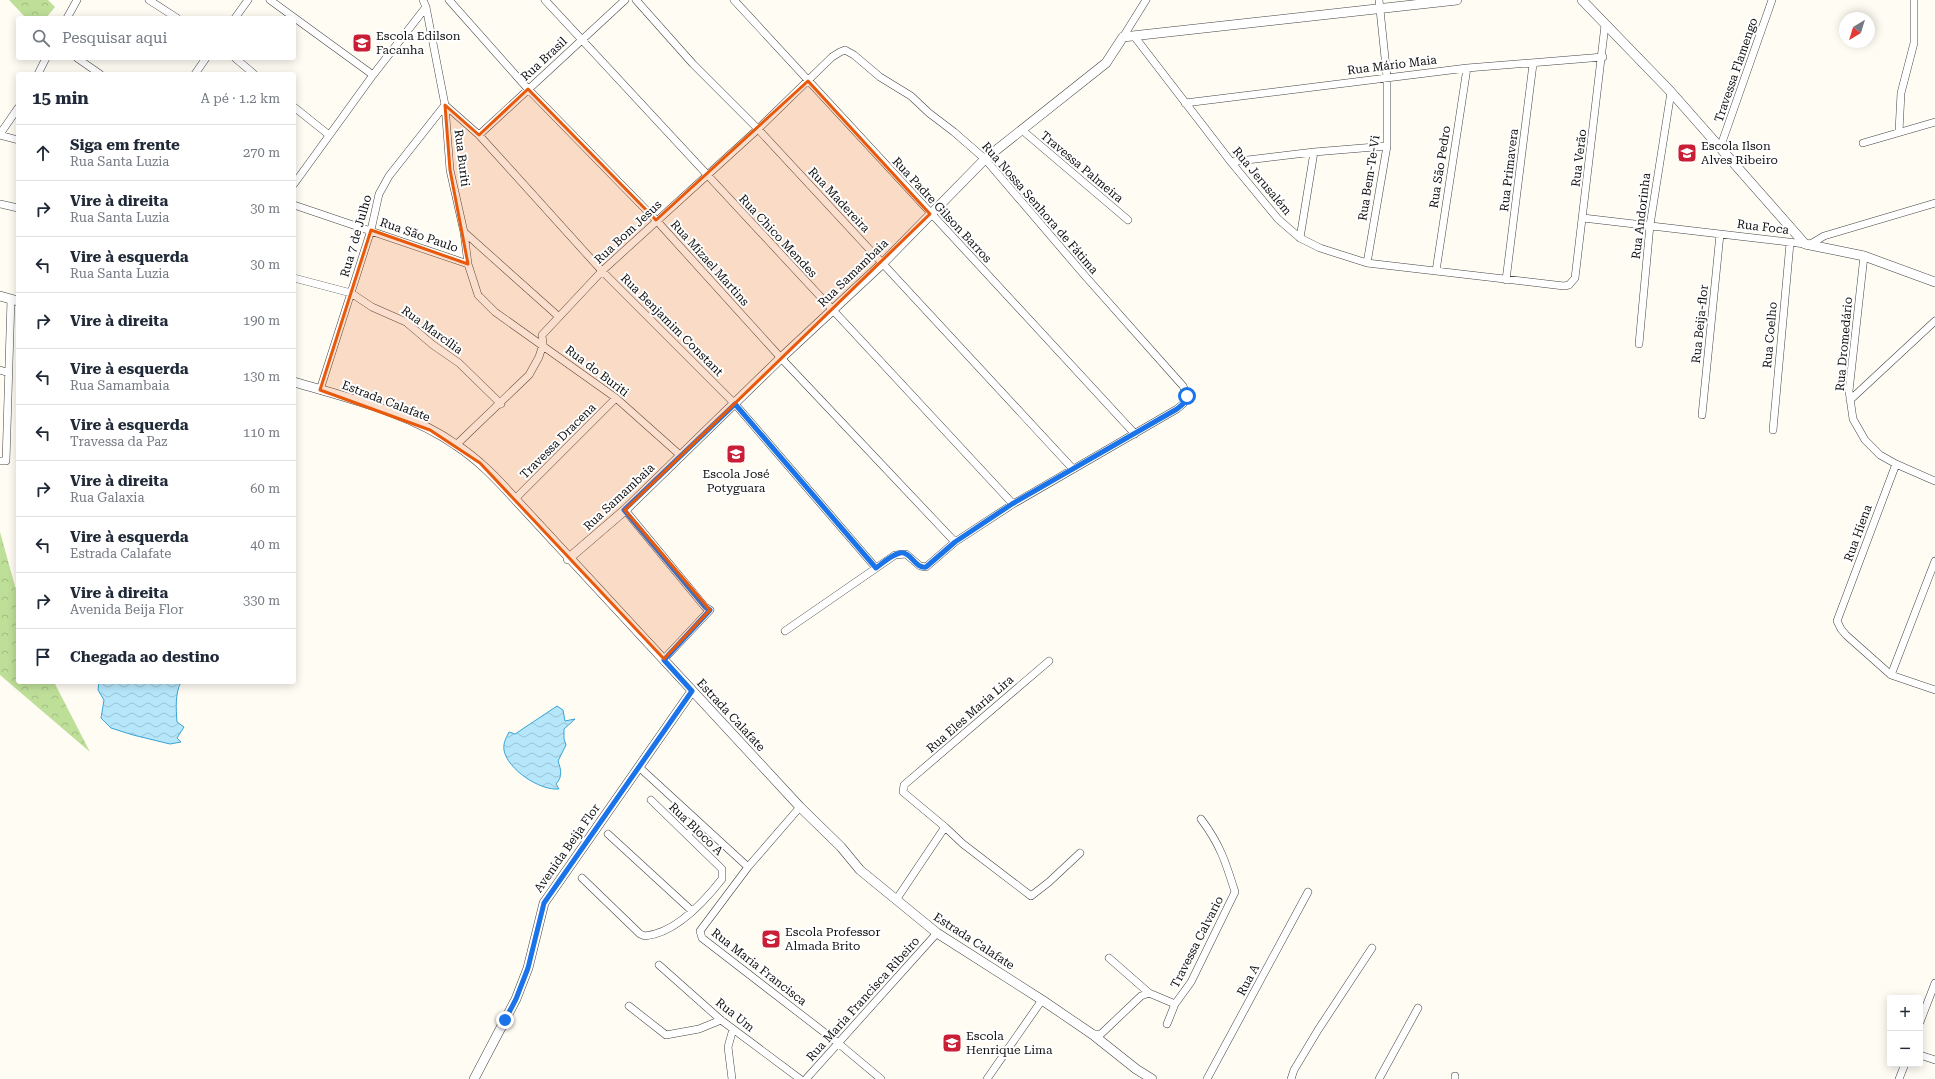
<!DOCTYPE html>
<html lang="pt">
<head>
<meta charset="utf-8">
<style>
  body { margin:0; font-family:"Roboto Serif",serif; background:#f6f6f7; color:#1f2937 }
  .controls { position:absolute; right:12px; bottom:12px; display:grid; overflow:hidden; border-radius:4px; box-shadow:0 2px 10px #0003 }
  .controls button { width:36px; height:36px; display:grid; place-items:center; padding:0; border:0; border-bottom:1px solid #e0e1e3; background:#fff; color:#1f2937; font:20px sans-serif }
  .compass { position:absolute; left:1839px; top:12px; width:36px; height:36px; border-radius:50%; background:#fff; box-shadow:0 2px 10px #0003; rotate:218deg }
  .stop { position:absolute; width:12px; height:12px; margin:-9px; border:3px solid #1a73e8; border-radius:50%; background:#fff }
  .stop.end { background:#1a73e8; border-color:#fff; box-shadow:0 1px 4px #0008 }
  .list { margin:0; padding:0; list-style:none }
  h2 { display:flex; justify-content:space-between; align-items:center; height:52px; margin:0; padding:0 16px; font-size:17px }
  h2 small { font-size:13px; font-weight:400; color:#747a83 }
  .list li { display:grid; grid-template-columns:26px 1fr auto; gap:12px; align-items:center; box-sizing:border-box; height:56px; padding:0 16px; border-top:1px solid #e0e1e3 }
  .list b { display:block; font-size:15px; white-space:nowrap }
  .list p { margin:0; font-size:13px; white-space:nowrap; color:#747a83 }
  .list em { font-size:13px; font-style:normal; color:#747a83 }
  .icon { flex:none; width:22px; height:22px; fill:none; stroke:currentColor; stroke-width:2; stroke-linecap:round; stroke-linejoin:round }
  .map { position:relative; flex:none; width:1935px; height:1079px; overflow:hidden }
  .search { position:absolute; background:#fff; box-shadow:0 2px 10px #0003; left:16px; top:16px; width:280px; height:44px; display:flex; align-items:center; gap:10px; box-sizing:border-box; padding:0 14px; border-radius:4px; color:#747a83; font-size:15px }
  .panel { position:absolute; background:#fff; box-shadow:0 2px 10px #0003; left:16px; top:72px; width:280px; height:612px; border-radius:4px }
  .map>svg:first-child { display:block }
  .forest { fill:url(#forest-crowns) }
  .water { fill:url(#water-waves); stroke:#37a5d6 }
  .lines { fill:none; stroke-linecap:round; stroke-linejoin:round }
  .minor-casing { stroke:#434343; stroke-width:8 }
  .tertiary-casing { stroke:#434343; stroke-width:10 }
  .minor { stroke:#fff; stroke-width:7 }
  .tertiary { stroke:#fff; stroke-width:9 }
  .route { stroke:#1a73e8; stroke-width:5 }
  .marked { fill:#e8590c; fill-opacity:0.2; stroke:#e8590c; stroke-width:3; stroke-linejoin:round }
  .labels { text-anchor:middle; stroke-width:4; stroke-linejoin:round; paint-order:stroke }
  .poi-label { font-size:12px; fill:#101010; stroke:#fff; text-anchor:start }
  .street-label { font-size:12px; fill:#101010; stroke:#fff }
</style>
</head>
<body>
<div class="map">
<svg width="1935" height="1079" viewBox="0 0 1935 1079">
  <defs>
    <pattern id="forest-crowns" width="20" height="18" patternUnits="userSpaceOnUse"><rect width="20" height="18" fill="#bedf98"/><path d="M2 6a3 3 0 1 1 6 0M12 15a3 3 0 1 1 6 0" fill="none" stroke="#a2be82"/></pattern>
    <pattern id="water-waves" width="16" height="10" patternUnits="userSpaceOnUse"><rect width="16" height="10" fill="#b5e6fa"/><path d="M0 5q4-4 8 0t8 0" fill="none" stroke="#9bc4d5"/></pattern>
  </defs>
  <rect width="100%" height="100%" fill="#fffcf4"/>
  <!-- forest -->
  <path class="forest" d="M9,0H48L55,7L46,18H26Z
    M0,532L18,597V682H54L90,752L0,675Z"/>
  <!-- water -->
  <path class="water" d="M99,682H181C175,693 176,709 177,722L184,727L177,738L181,742L170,744L133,735L111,728L101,718L104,700L98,690Z
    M557,706L563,710L565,721L575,719L564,729V739L566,745L558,761C561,770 563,776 556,784L559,789C540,791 507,769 504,750C503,743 506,738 509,732L515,734Z"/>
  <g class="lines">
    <!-- minor casing -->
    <g class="minor-casing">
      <path id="minor" d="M149,0L177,18
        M270,0L373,75
        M423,0L426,7L445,105L450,170L464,232L468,264L478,295L495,312L616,398L680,455
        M449,0L528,89L656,220L781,358L955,542
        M545,0L1013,504
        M636,0L693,64L758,129L1073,469
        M734,0L1135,434
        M67,18L77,0
        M235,18L248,0
        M1134,36L1231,162L1278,219L1300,238L1320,248L1367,263L1564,286L1569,285L1575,278L1605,25
        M1123,37L1146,0
        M77,58L100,74
        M235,58L254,74
        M38,74L46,58
        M195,74L206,58
        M1185,103L1467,68L1603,57
        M294,107L329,135
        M1022,130L1128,220
        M1899,131L1901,93L1914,43V0
        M0,134L18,108
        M0,135L18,140
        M479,135L625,0
        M1863,143L1935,122
        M1720,148L1772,0
        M1231,162L1314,152L1387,146
        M294,184L373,75L426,7
        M0,204L18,208
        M294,205L468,264
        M1583,218L1805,244
        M464,232L558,316
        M1300,238L1314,152
        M1809,245L1824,236L1935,203
        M1864,256L1849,391L1853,419L1865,440L1880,455L1896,464L1935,481
        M1367,263L1387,146V77L1379,0
        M1436,271L1467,68
        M294,278L351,293L372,307L406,322L433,345L459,363L501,404
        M1506,280L1533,64
        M1639,344L1650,225L1671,92
        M0,370L9,373
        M320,390L371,230L379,194L389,176L445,105L479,135L602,271L735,404L876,568
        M1850,400L1935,321
        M1702,415L1720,234
        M1773,430L1790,243
        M456,445L529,375L539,357L543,344L542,335L602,271L758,129L832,57L840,52L845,50L854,55L880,77L911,96L929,113L954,132L985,159L1086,277L1183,386L1187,396L1183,404L1177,409L1013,504L955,542L926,567L920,566L906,554L895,555L785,631
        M0,461H6L11,299
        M1896,464L1837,621L1841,629L1846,635L1891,675L1935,690
        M515,499L616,398
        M625,510L705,607L710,610L664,659
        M1891,675L1935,561
        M639,767L748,867
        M800,807L748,867L700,931L702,938L838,1043L881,1079
        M945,827L963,844L1031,896L1049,882L1080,853
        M608,834L692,911
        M687,835L699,823
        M582,878L640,934L645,936C676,933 704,902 722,879V869L651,800
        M896,900L945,827L903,792L904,785L1049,661
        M1109,958L1149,993
        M659,965L721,1020L800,1079
        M629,1006L666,1035L699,1029L721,1020
        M1920,1022L1935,983
        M1167,1024L1175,1004
        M1092,1034H1101L1141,996L1149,993L1175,1004L1191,982L1235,892C1226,863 1220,844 1201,819
        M1920,1055L1935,1060
        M732,1079L728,1047L733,1029
        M806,1079L937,933
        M987,1079L1042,1000
        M1207,1079L1308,892
        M1291,1079L1294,1070L1318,1030L1372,948
        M1379,1079L1418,1008
        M1455,1079V1076
        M1899,1079L1905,1064"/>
    </g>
    <!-- tertiary casing -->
    <g class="tertiary-casing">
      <path id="tertiary" d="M1582,0L1671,92L1805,244L1864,256L1935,282
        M0,296L18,301
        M294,382C348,398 409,412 456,445C479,460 497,479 515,499L800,807L841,847L860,870L937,933L1042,1000L1092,1034L1136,1069L1152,1079
        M568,559L625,510L781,358L883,263L985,159L1106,63L1123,37L1457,0
        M474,1079L516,999L528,968L544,903L692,691"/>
    </g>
    <!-- minor -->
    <use href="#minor" class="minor"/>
    <!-- tertiary -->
    <use href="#tertiary" class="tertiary"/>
  </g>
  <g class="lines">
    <!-- route -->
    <path class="route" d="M505,1020L516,999L528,968L544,903L692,691L664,660L710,610L705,607L624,510L735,404L876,568C883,563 891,555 900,553C911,551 915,569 926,567L955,542L1012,504L1177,409L1183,404L1187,396"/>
  </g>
  <!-- marked area -->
  <path class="marked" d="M808,81L930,214L625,510L710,610L664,659L480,463L430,430L320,390L371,230L468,264L450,170L445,105L479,135L528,89L656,220Z"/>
  <!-- icons -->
  <defs>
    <g id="school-square" transform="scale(1)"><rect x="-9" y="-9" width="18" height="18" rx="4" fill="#ca1e36" stroke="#fff"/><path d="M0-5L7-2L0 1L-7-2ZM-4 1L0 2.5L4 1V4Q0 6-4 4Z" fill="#fff"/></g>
  </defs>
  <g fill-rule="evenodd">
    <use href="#school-square" x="362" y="43"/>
    <use href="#school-square" x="1687" y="153"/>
    <use href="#school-square" x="736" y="454"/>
    <use href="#school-square" x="771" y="939"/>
    <use href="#school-square" x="952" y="1043"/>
  </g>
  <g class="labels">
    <!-- poi labels -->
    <g class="poi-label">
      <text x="376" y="40">Escola Edilson<tspan x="376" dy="14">Facanha</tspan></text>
      <text x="1701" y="150">Escola Ilson<tspan x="1701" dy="14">Alves Ribeiro</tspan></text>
      <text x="736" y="478" text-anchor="middle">Escola José<tspan x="736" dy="14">Potyguara</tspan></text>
      <text x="785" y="936">Escola Professor<tspan x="785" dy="14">Almada Brito</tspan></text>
      <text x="966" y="1040">Escola<tspan x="966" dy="14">Henrique Lima</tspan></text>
    </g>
    <!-- street labels -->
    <g class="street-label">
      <text transform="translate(544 59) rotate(-43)" y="4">Rua Brasil</text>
      <text transform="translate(1392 65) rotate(-7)" y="4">Rua Mário Maia</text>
      <text transform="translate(1736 70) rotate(-71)" y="4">Travessa Flamengo</text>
      <text transform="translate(462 158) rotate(83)" y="4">Rua Buriti</text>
      <text transform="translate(1579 158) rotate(-83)" y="4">Rua Verão</text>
      <text transform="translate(1082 167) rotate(40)" y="4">Travessa Palmeira</text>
      <text transform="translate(1440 167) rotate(-81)" y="4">Rua São Pedro</text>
      <text transform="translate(1509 170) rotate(-83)" y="4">Rua Primavera</text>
      <text transform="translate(1369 178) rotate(-81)" y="4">Rua Bem-Te-Vi</text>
      <text transform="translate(1262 181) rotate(50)" y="4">Rua Jerusalém</text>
      <text transform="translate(839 200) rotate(47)" y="4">Rua Madereira</text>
      <text transform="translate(1040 208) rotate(49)" y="4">Rua Nossa Senhora de Fátima</text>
      <text transform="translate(942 210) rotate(47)" y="4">Rua Padre Gilson Barros</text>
      <text transform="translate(1641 216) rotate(-83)" y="4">Rua Andorinha</text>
      <text transform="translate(1763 227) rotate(7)" y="4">Rua Foca</text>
      <text transform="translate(628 232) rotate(-43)" y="4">Rua Bom Jesus</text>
      <text transform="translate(419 235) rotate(19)" y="4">Rua São Paulo</text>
      <text transform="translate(356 236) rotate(-74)" y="4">Rua 7 de Julho</text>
      <text transform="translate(778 236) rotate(47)" y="4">Rua Chico Mendes</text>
      <text transform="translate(710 263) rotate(48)" y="4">Rua Mizael Martins</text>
      <text transform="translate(853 273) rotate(-44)" y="4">Rua Samambaia</text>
      <text transform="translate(1700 324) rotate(-84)" y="4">Rua Beija-flor</text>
      <text transform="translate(672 325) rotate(45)" y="4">Rua Benjamim Constant</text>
      <text transform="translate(432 330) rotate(36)" y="4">Rua Marcília</text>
      <text transform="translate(1770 335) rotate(-85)" y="4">Rua Coelho</text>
      <text transform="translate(1844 344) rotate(-85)" y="4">Rua Dromedário</text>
      <text transform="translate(597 371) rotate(37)" y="4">Rua do Buriti</text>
      <text transform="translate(386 401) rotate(21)" y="4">Estrada Calafate</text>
      <text transform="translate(558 441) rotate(-45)" y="4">Travessa Dracena</text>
      <text transform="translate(619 497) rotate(-43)" y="4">Rua Samambaia</text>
      <text transform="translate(1858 533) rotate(-70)" y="4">Rua Hiena</text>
      <text transform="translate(970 714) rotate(-41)" y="4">Rua Eles Maria Lira</text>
      <text transform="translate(731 715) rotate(47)" y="4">Estrada Calafate</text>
      <text transform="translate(696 829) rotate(44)" y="4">Rua Bloco A</text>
      <text transform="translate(567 848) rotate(-55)" y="4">Avenida Beija Flor</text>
      <text transform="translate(974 941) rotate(33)" y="4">Estrada Calafate</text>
      <text transform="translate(1197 942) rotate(-63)" y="4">Travessa Calvario</text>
      <text transform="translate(759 967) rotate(38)" y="4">Rua Maria Francisca</text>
      <text transform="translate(1248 980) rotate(-62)" y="4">Rua A</text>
      <text transform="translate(863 999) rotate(-48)" y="4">Rua Maria Francisca Ribeiro</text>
      <text transform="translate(735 1015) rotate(39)" y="4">Rua Um</text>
    </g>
  </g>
</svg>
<div class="controls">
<button>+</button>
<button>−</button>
</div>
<svg class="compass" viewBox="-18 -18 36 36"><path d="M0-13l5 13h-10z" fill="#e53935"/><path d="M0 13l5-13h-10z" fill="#747a83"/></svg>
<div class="stop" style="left:1187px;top:396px"></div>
<div class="stop end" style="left:505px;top:1020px"></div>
<div class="search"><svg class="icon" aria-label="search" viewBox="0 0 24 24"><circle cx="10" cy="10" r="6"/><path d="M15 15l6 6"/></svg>Pesquisar aqui</div>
<section class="panel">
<h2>15 min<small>A pé · 1.2 km</small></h2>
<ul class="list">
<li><svg class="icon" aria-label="ahead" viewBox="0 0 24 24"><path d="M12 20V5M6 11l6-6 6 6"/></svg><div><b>Siga em frente</b><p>Rua Santa Luzia</p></div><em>270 m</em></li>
<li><svg class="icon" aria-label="right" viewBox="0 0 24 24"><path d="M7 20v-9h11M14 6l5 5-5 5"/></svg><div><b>Vire à direita</b><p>Rua Santa Luzia</p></div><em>30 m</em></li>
<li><svg class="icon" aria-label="left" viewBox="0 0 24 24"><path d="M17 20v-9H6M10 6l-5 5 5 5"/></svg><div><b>Vire à esquerda</b><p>Rua Santa Luzia</p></div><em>30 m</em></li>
<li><svg class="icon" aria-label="right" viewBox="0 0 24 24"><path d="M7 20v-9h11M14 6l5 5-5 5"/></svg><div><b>Vire à direita</b></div><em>190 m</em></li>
<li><svg class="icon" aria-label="left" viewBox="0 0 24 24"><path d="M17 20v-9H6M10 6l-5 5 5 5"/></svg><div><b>Vire à esquerda</b><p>Rua Samambaia</p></div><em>130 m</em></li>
<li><svg class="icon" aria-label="left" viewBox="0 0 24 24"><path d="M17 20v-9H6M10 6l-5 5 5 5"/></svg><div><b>Vire à esquerda</b><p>Travessa da Paz</p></div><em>110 m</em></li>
<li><svg class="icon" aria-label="right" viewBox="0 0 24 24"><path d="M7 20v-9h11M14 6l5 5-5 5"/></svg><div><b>Vire à direita</b><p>Rua Galaxia</p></div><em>60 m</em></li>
<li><svg class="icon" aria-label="left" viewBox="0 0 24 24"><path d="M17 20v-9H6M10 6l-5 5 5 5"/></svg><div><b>Vire à esquerda</b><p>Estrada Calafate</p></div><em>40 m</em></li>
<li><svg class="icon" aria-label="right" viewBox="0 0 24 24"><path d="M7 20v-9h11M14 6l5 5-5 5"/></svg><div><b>Vire à direita</b><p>Avenida Beija Flor</p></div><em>330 m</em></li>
<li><svg class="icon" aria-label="arrive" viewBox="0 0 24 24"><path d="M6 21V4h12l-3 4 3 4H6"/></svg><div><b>Chegada ao destino</b></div></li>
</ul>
</section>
</div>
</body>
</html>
